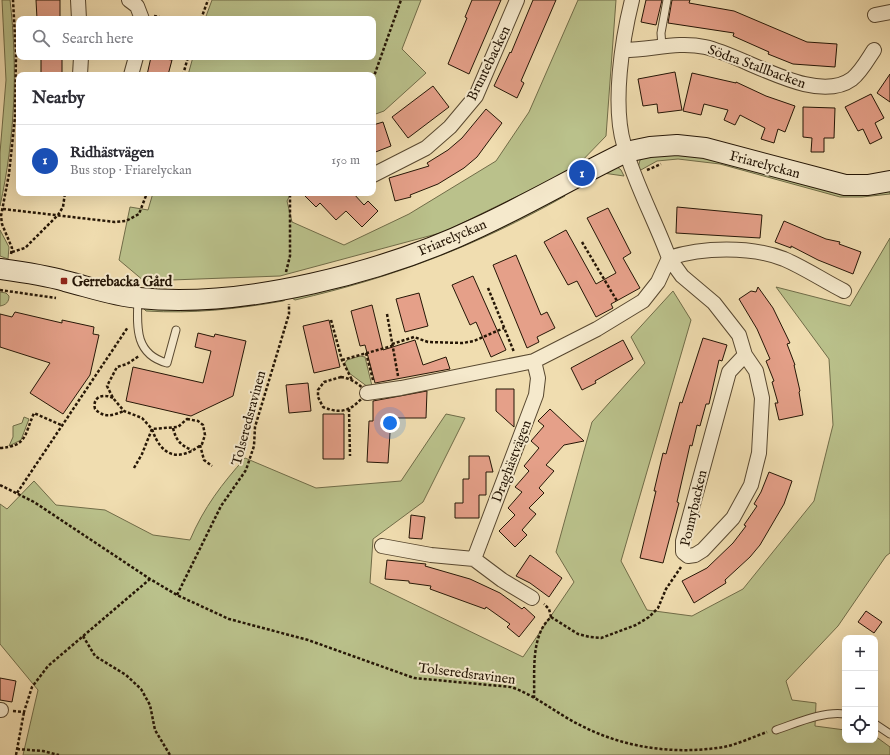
<!DOCTYPE html>
<html lang="en">
<head>
<meta charset="utf-8">
<style>
  body { margin:0; font-family:"IM FELL English",serif; background:#f7f7f7; color:#2b2b33 }
  .controls { position:absolute; right:12px; bottom:12px; display:grid; overflow:hidden; border-radius:8px; box-shadow:0 4px 16px #0002 }
  .controls button { width:36px; height:36px; display:grid; place-items:center; padding:0; border:0; border-bottom:1px solid #e1e1e2; background:#fff; color:#2b2b33; font:20px sans-serif }
  .you { position:absolute; left:390px; top:423px; width:14px; height:14px; margin:-10px; border:3px solid #fff; border-radius:50%; background:#1a73e8; box-shadow:0 0 0 6px #1a73e833 }
  .badge { display:grid; place-items:center; width:26px; height:26px; border-radius:50%; background:#1a73e8; color:#fff; font-size:13px; font-weight:700 }
  .pin { position:absolute; translate:-50% -50%; border:2px solid #fff; box-shadow:0 1px 4px #0006 }
  .list { margin:0; padding:0; list-style:none }
  h2 { display:flex; justify-content:space-between; align-items:center; height:52px; margin:0; padding:0 16px; font-size:17px }
  h2 small { font-size:13px; font-weight:400; color:#7c7c81 }
  .list li { display:grid; grid-template-columns:26px 1fr auto; gap:12px; align-items:center; box-sizing:border-box; height:72px; padding:0 16px; border-top:1px solid #e1e1e2 }
  .list b { display:block; font-size:15px; white-space:nowrap }
  .list p { margin:0; font-size:13px; white-space:nowrap; color:#7c7c81 }
  .list em { font-size:13px; font-style:normal; color:#7c7c81 }
  .icon { flex:none; width:22px; height:22px; fill:none; stroke:currentColor; stroke-width:2; stroke-linecap:round; stroke-linejoin:round }
  .map { position:relative; flex:none; width:890px; height:755px; overflow:hidden }
  .search { position:absolute; background:#fff; box-shadow:0 4px 16px #0002; left:16px; top:16px; width:360px; height:44px; display:flex; align-items:center; gap:10px; box-sizing:border-box; padding:0 14px; border-radius:8px; color:#7c7c81; font-size:15px }
  .panel { position:absolute; background:#fff; box-shadow:0 4px 16px #0002; left:16px; top:72px; width:360px; height:124px; border-radius:8px }
  .map>svg:first-child { display:block }
  .green { fill:#bac18b; stroke:#706c48 }
  .building { fill:#e5a089; stroke:#251606 }
  .lines { fill:none; stroke-linecap:round; stroke-linejoin:round }
  .lane-casing { stroke:#584830; stroke-width:9 }
  .street-casing { stroke:#584830; stroke-width:16 }
  .secondary-casing { stroke:#251606; stroke-width:22 }
  .path { stroke:#251606; stroke-width:2.5; stroke-dasharray:3 2; stroke-linecap:butt }
  .lane { stroke:#f5e9cc; stroke-width:7 }
  .street { stroke:#f5e9cc; stroke-width:14 }
  .secondary { stroke:#f5e9cc; stroke-width:20 }
  .poi-dot { fill:#8f2418; stroke:#f5e9cc; stroke-width:1.5 }
  .labels { text-anchor:middle; stroke-width:4; stroke-linejoin:round; paint-order:stroke }
  .street-label { font-size:14px; fill:#251606; stroke:#f5e9cc }
  .poi-label { font-size:14px; font-weight:bold; fill:#251606; stroke:#f5e9cc; text-anchor:start }
</style>
</head>
<body>
<div class="map">
<svg width="890" height="755" viewBox="0 0 890 755">
  <rect width="100%" height="100%" fill="#f0ddb0"/>
  <filter id="stains"><feTurbulence type="fractalNoise" baseFrequency=".005" numOctaves="4"/><feColorMatrix values="0 0 0 0 .2 0 0 0 0 .09 0 0 0 0 .02 0 0 0 .5 -.17"/></filter>
  <radialGradient id="worn" r=".72"><stop offset=".6" stop-color="#630" stop-opacity="0"/><stop offset="1" stop-color="#630" stop-opacity=".3"/></radialGradient>
  <!-- green -->
  <path class="green" d="M2,0H10C18,68 15,138 0,206V153L6,80Z
    M212,0H421L402,49L426,73L384,111L373,115V75H188L193,57H373V19H205Z
    M578,0H616L606,136L575,168L444,232L280,276L144,281L119,260L130,207L148,210L153,193H291L287,201L292,222L344,245L409,214L496,161L529,112Z
    M686,153L890,189V194L862,197H840L720,164L678,159L657,161L639,171L638,168L640,160L646,157Z
    M616,166L621,170L624,176L603,173Z
    M561,189L565,196C476,246 395,277 295,300L292,298Z
    M0,230L9,247L8,259L0,256Z
    M890,238V553L886,556L838,626L786,681L792,700L816,703L815,726L845,730V740H875V736L890,747V755H23L38,690L0,644V504L7,509L34,481L56,505L105,510L153,535L190,540C204,507 222,484 245,458L316,488L401,481L446,414L465,418L423,502L373,539L370,583L523,657L574,582L556,552L592,422L645,363L631,337L673,291L691,320L621,561L647,610L692,616L743,589L814,501L833,425L829,359L776,287L850,306Z
    M0,292L6,293L9,296C9,302 6,305 0,306Z
    M285,298V300L283,301C237,309 193,314 146,311L144,309L145,307Z
    M360,356L365,357L372,386L368,387L349,373L345,363L347,360Z
    M24,417L29,419L21,440L9,446L13,437V426L22,423Z"/>
  <!-- building -->
  <path class="building" d="M36,0H60V19H37Z
    M472,0H501L469,74L448,64L467,18L465,17Z
    M533,0H556L521,81L524,83L517,98L494,86L510,52L511,53Z
    M646,0H662L656,25L641,22Z
    M672,0H690L689,3L734,11L807,42L837,44L835,67L793,64L768,54L769,52L733,36L734,33L668,23Z
    M41,57H62V74L41,73Z
    M151,57L172,60L168,75H147Z
    M675,72L682,110L658,113L657,104L643,106L638,79Z
    M692,73L736,83V82L766,96L795,106L785,132L778,129L774,143L761,139L765,128L740,115L735,125L724,120L728,110L704,104L701,115L683,111Z
    M890,74V102L877,93Z
    M433,86L449,107L408,138L392,117Z
    M871,94L884,118L875,123L882,138L870,144L863,129L858,131L845,107Z
    M803,107L835,108L834,138H824V152H811L812,138L803,137Z
    M486,109L502,123L477,157L464,168L438,184L410,195L411,197L395,201L389,178L429,166L427,163L448,150L462,138Z
    M383,122L391,146L373,153V125Z
    M302,193H353L364,205L368,201L378,211L362,227L346,211L336,220L320,203L316,207Z
    M677,207L762,215L760,238L676,233Z
    M608,208L631,253L623,258L640,288L611,304L613,308L596,317L577,281L568,285L544,242L566,230L596,284L616,273L587,218Z
    M784,221L826,239L840,242L839,244L861,252L853,274L818,260L791,246V248L775,242Z
    M516,255L541,315L547,312L555,328L537,337L539,342L527,348L493,265Z
    M473,276L506,350L491,357L476,322L470,325L452,285Z
    M758,287L773,308L790,343L787,344L795,365H794L800,391L799,392L803,415L779,420L775,403H778L772,382L774,381L766,361L770,359L757,329L739,299L751,291L756,292Z
    M419,293L428,326L405,332L396,299Z
    M372,305L383,350L415,340L423,365L446,357L450,369L375,383L365,345L360,346L351,311Z
    M15,312L62,323V320L94,327L93,334L99,335L90,375L63,414L30,393L50,363L0,347V314L12,317Z
    M329,320L340,367L314,373L303,326Z
    M198,333L214,337L215,334L246,341L233,396L191,416L126,401L133,367L203,383L211,351L195,347Z
    M703,338L727,345L722,361L719,360L709,404H706L700,426L697,425L692,446L690,445L677,502L679,503L663,563L640,558L656,491H654L663,453L666,454L680,402L682,403Z
    M623,340L633,359L595,381L596,383L582,390L571,368Z
    M308,383L311,411L289,413L286,385Z
    M496,389H514V427L496,411Z
    M427,391L426,418H391L388,463L367,462L369,421H373V401Z
    M550,409L584,441L564,445L546,465L554,471L539,488L544,493L529,508L536,514L522,530L527,535L515,547L499,531L515,515L508,508L522,492L515,487L529,471L524,466L539,448L531,441L544,426L538,421Z
    M323,414H344V459H323Z
    M469,456H489L493,472H486V495H479V518H455V503H463V479H469Z
    M769,472L792,481L784,504L760,545L750,557L725,580L726,583L694,603L682,581L707,568L733,543L746,526L744,525L757,506L754,504L761,492Z
    M411,515L425,517L422,539L409,538Z
    M530,555L562,578L549,597L530,583L516,576Z
    M387,560L426,564L425,566L470,579L500,593L522,609L524,607L535,617L519,637L507,627L510,624L486,607L485,609L430,589L431,586L409,583V581L385,579Z
    M866,611L882,622L874,633L858,622Z
    M0,678L16,681L12,702L0,700Z"/>
  <g class="lines">
    <!-- lane casing -->
    <g class="lane-casing">
      <path id="lane" d="M662,47L661,33L667,0
        M138,298C137,326 134,354 167,363L176,330
        M875,724L890,734
        M776,730C797,723 822,711 845,714"/>
    </g>
    <!-- street casing -->
    <g class="street-casing">
      <path id="street" d="M78,0L79,19
        M129,0L137,6L142,19
        M875,15L890,12
        M624,50C651,50 678,41 705,47C744,55 815,106 852,79C861,72 868,59 874,50
        M80,75L81,57
        M131,75L136,57
        M373,175L426,148L450,127L476,96L517,0
        M745,355L729,372L683,541V552L688,556L695,555L703,550L733,518L751,485L759,453L762,398L756,371L745,355L739,335L714,303L682,276L669,258C702,247 751,246 784,259C805,268 824,281 844,291
        M367,393L401,388L534,361L597,329L643,301L658,282L669,258C655,220 635,184 624,145C612,105 622,40 632,0
        M382,546L431,555L474,559L502,580L532,598
        M474,559L536,395L538,378L534,361
        M0,710H1"/>
    </g>
    <!-- secondary casing -->
    <g class="secondary-casing">
      <path id="secondary" d="M0,269C22,272 44,275 65,281C89,287 114,296 139,298C242,309 385,272 479,227C529,204 576,176 626,152L650,147L677,145L705,148L845,185H868L890,181"/>
    </g>
    <!-- path -->
    <path class="path" d="M154,16L169,19
      M201,19L208,0
      M183,75L188,57
      M373,79L401,0
      M647,170L661,164
      M3,209L115,222L126,221L139,214L147,193
      M582,242L617,301
      M12,252L25,248L58,215L63,207L65,193
      M11,254L12,248L2,224L1,216L9,174L15,117L16,54L13,0
      M286,272L290,256V193
      M488,288L514,352
      M0,290L56,298
      M387,314L398,376
      M331,320L342,360L352,380
      M392,344L414,337L428,342L463,343L474,341L504,328
      M366,353L373,380
      M342,360L392,346
      M341,377C351,378 361,385 367,393C353,408 345,416 323,407L318,397V390L324,382Z
      M113,398C103,393 92,397 95,409C105,419 113,415 124,411
      M349,409L350,456
      M187,419L198,421L203,425L205,435L202,444C178,463 161,456 152,429L178,427Z
      M173,428C176,440 180,445 192,450
      M200,445L204,460L212,466
      M0,448C27,446 24,436 34,413L61,425
      M134,468L142,454L152,429L142,418L124,411L113,398L107,386L117,367L127,364L139,356
      M0,485L34,502L150,579L177,595L229,619L308,640L414,678L511,687C535,695 556,713 578,724C623,748 674,755 724,747C738,744 753,737 767,732
      M17,493L128,327
      M177,595L221,506L246,470L254,446L255,427L289,314V304
      M551,617L578,634L590,637L601,638L636,625L649,617L658,608L666,589L681,567
      M83,636L95,656L126,675L141,689L150,705L155,730L170,755
      M534,698C535,672 530,636 551,617L549,609L544,604
      M13,711L24,712L32,687L48,666L150,579
      M17,749L43,751L59,755
      M16,755L24,712"/>
    <!-- lane -->
    <use href="#lane" class="lane"/>
    <!-- street -->
    <use href="#street" class="street"/>
    <!-- secondary -->
    <use href="#secondary" class="secondary"/>
  </g>
  <!-- markers -->
  <rect class="poi-dot" x="60" y="277" width="8" height="8" rx="2"/>
  <g class="labels">
    <!-- street labels -->
    <g class="street-label">
      <text transform="translate(488 63) rotate(-64)" y="5">Bruntebacken</text>
      <text transform="translate(757 66) rotate(20)" y="5">Södra Stallbacken</text>
      <text transform="translate(765 164) rotate(15)" y="5">Friarelyckan</text>
      <text transform="translate(452 237) rotate(-23)" y="5">Friarelyckan</text>
      <text transform="translate(248 418) rotate(-75)" y="5">Tolseredsravinen</text>
      <text transform="translate(511 461) rotate(-69)" y="5">Draghästvägen</text>
      <text transform="translate(693 508) rotate(-77)" y="5">Ponnybacken</text>
      <text transform="translate(467 673) rotate(7)" y="5">Tolseredsravinen</text>
    </g>
    <!-- poi labels -->
    <g class="poi-label">
      <text x="72" y="286">Gerrebacka Gård</text>
    </g>
  </g>
  <rect width="100%" height="100%" filter="url(#stains)"/>
  <rect width="100%" height="100%" fill="url(#worn)"/>
</svg>
<div class="controls">
<button>+</button>
<button>−</button>
<button><svg class="icon" aria-label="locate" viewBox="0 0 24 24"><circle cx="12" cy="12" r="6"/><path d="M12 2v4M12 18v4M2 12h4M18 12h4"/></svg></button>
</div>
<div class="you"></div>
<div class="pin badge" style="left:582px;top:173px;background:#1a4fb4">1</div>
<div class="search"><svg class="icon" aria-label="search" viewBox="0 0 24 24"><circle cx="10" cy="10" r="6"/><path d="M15 15l6 6"/></svg>Search here</div>
<section class="panel">
<h2>Nearby<small></small></h2>
<ul class="list">
<li><span class="badge" style="background:#1a4fb4">1</span><div><b>Ridhästvägen</b><p>Bus stop · Friarelyckan</p></div><em>150 m</em></li>
</ul>
</section>
</div>
</body>
</html>
